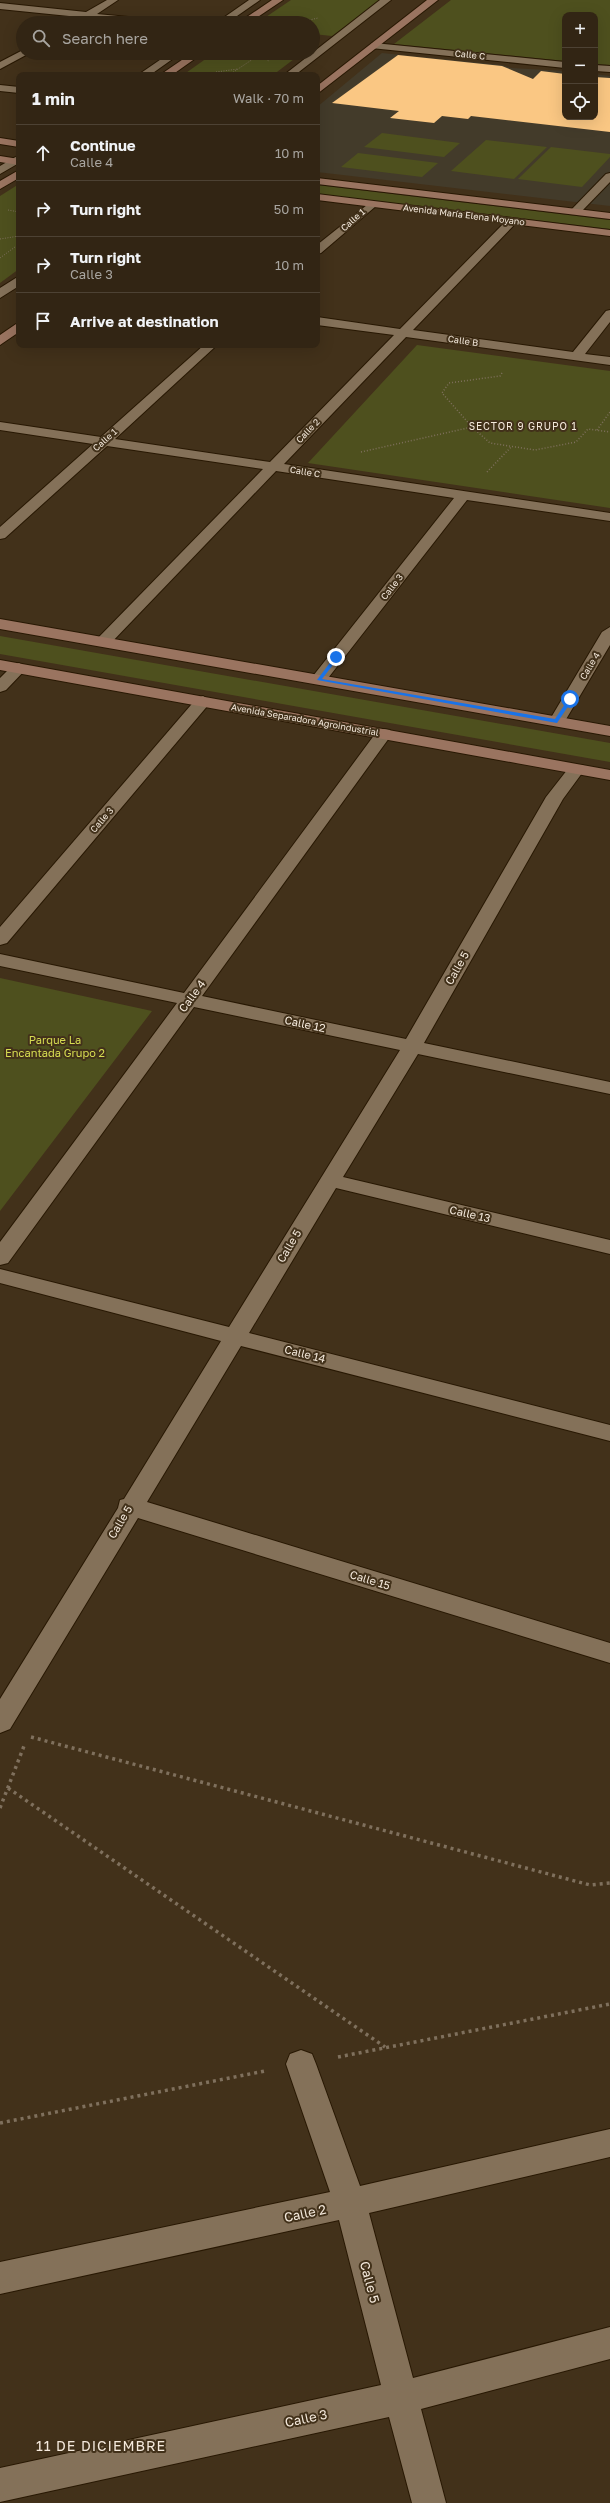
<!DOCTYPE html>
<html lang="en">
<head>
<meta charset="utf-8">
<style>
  body { margin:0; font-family:"Golos Text",sans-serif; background:#3a2d1d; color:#f1f3f6 }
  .controls { position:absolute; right:12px; top:12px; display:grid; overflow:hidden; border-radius:8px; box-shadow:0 4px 16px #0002 }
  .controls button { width:36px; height:36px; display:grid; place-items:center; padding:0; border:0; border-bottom:1px solid #4d4234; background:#322514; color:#f1f3f6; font:20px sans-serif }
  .stop { position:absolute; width:12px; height:12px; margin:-9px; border:3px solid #1a73e8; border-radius:50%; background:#fff }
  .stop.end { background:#1a73e8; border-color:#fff; box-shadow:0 1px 4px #0008 }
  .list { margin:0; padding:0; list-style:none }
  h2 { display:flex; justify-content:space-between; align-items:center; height:52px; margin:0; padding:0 16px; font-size:17px }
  h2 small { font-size:13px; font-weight:400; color:#a8a5a0 }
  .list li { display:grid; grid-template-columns:26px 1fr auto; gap:12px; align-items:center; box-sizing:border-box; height:56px; padding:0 16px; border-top:1px solid #4d4234 }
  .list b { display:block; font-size:15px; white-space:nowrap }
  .list p { margin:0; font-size:13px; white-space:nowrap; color:#a8a5a0 }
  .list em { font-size:13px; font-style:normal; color:#a8a5a0 }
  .icon { flex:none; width:22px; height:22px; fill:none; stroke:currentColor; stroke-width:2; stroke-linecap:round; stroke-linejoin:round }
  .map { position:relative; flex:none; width:610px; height:2503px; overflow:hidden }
  .search { position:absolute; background:#322514; box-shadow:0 4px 16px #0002; left:16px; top:16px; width:304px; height:44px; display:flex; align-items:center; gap:10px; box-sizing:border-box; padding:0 14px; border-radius:22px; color:#a8a5a0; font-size:15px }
  .panel { position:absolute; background:#322514; box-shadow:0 4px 16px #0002; left:16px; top:72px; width:304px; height:276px; border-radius:8px }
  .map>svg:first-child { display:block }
  .education { fill:#433b2a }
  .green { fill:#4e501e }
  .building { fill:#fac783 }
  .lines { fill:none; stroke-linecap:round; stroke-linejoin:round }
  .lane-casing { stroke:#281803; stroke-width:2 }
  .street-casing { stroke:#281803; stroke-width:2 }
  .secondary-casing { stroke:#281803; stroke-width:2 }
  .path-far2 { stroke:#7f705d; stroke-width:1; stroke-dasharray:1 1.5; stroke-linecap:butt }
  .path-far1 { stroke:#7f705d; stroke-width:1.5; stroke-dasharray:1 2; stroke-linecap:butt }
  .path { stroke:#7f705d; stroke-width:3.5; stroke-dasharray:3 4; stroke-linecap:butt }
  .lane { fill:#847159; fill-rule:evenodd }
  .street { fill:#847159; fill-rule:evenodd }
  .secondary { fill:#9a7460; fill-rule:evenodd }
  .route { fill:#1a73e8 }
  .labels { text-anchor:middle; stroke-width:4; stroke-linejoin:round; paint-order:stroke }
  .far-street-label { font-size:9px; fill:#f5eadd; stroke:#42311a }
  .far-neighbourhood-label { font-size:10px; letter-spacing:1px; fill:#f5eadd; stroke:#42311a }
  .street-label { font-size:11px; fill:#f5eadd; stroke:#42311a }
  .park-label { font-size:11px; fill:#d6dc51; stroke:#42311a }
  .near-street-label { font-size:13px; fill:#f5eadd; stroke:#42311a }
  .near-neighbourhood-label { font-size:14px; letter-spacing:1px; fill:#f5eadd; stroke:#42311a }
</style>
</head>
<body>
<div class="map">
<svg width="610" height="2503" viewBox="0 0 610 2503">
  <rect width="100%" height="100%" fill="#42311a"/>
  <!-- education -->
  <path class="education" d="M382,53L502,65L511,68L565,71V117H595V74L610,76V206L317,172V107Z"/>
  <!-- green -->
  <path class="green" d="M291,0H381L332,36L313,34V23H257Z
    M451,0H610V65L595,64V15H565V61L394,44Z
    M214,53H302L273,75H183Z
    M382,133L460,143L444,157L364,147Z
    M486,140L547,147L514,179L451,171Z
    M551,147L610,154V157L582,187L518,179Z
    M358,153L438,163L422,177L341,167Z
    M19,184V269L0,283V196Z
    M317,185L610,220V229L317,194Z
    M417,345L610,371V508L308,463Z
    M0,636L610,743V762L0,654Z
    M0,978L152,1011L0,1211Z"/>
  <!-- building -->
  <path class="building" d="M398,55L502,66L533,79L541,71L565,74V117H595V77L610,78V132L471,116L468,119L442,116L434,123L390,118L399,111L332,103Z"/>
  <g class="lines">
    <!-- lane casing -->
    <g class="lane-casing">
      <path id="lane" d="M610,173V182L579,214H571V210L606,174Z"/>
    </g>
    <!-- street casing -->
    <g class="street-casing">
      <path id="street" d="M107,0H118L97,14L160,20L165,23H134L89,18L83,21L79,17L0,9V3L86,12Z
        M249,0H260L227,23H216Z
        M380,0H391L295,75H284Z
        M374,43L565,62V68L371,48V44Z
        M23,50V53H28L26,55L0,69V62Z
        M170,53H181L150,75H138Z
        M595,65L610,66V72L595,71Z
        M0,85L19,87V93L0,91Z
        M19,155V163L0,174V166Z
        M372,201L378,204L376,206L321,253L317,254V245Z
        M512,218L518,221L516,223L413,330L573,352L606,311L610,310V322L585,354L610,357V365L406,337L284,464L610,513V521L467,500L325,682H313L311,679L313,676L454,498L276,471L109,645H97L95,642L97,639L263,469L107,446L5,538L0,539V527L93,444L0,430V422L101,437L204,345H217L115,439L270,462L394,335L317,325V317L400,329L508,219Z
        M19,276V286L0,298V288Z
        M610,627V645L565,721L563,724H551L549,721L602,632Z
        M19,663L27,668L6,690L0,692V678L13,665Z
        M203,696L211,701L209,704L7,943L0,945V927L197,698Z
        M384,729L390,730L392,734L202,996L406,1039L546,797L571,765H583L585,769L563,799L424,1043L610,1082V1094L418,1054L343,1177L610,1240V1254L336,1188L249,1333L610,1425V1441L241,1346L147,1502L610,1643V1663L138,1518L10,1729L0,1733V1699L118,1508L120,1500L124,1499L221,1341L0,1283V1269L229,1327L400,1050L194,1007L8,1263L0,1265V1242L177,1003L0,966V954L184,993L378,730Z
        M301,2050L312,2054L316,2064L360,2186L610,2129V2157L369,2213L413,2378L610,2327V2359L421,2409L446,2503H412L389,2417L0,2502V2468L381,2385L339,2220L0,2294V2262L330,2192L286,2064L290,2054Z"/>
    </g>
    <!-- secondary casing -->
    <g class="secondary-casing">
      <path id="secondary" d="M272,0H283L249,23H238Z
        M427,0H438L317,94V86Z
        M192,53H203L172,75H160Z
        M0,138L19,141V147L0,144Z
        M0,156L19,159V165L0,162Z
        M19,170V178L0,189V181Z
        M317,178L610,213V219L317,184Z
        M317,194L610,230V236L317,200Z
        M19,322V332L0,345V335Z
        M0,619L610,726V736L0,629Z
        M0,660L610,770V780L0,670Z"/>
    </g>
    <!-- path-far2 -->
    <path class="path-far2" d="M297,23L318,18
      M259,55L269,61
      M216,72L238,69
      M229,75L262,53
      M8,210L19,212
      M0,239L19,236
      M0,258L19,244"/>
    <!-- path-far1 -->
    <path class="path-far1" d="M502,373L500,376L449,383L442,393L472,427L490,443L535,450L576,442L588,429L610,432
      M597,430L610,412
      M361,452L472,427
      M487,472L512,446"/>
    <!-- path -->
    <path class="path" d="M31,1737L590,1885L610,1883
      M8,1788L385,2047
      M0,1808L24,1746
      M338,2057L610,2004
      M0,2123L265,2071"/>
    <!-- lane -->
    <use href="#lane" class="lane"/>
    <!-- street -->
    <use href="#street" class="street"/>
    <!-- secondary -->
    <use href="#secondary" class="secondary"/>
  </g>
  <!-- route -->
  <path class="route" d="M335,656L339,657L322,679L555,719L569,698L573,699L557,723L317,680Z"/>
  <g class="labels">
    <!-- far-street labels -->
    <g class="far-street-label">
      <text transform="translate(470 55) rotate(6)" y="3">Calle C</text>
      <text transform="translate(464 215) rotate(7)" y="3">Avenida María Elena Moyano</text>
      <text transform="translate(353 220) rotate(-41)" y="3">Calle 1</text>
      <text transform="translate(463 341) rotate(8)" y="3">Calle B</text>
      <text transform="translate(308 431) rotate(-46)" y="3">Calle 2</text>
      <text transform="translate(105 440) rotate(-42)" y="3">Calle 1</text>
      <text transform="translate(305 472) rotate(9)" y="3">Calle C</text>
      <text transform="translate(392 587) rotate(-52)" y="3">Calle 3</text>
      <text transform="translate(590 666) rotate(-59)" y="3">Calle 4</text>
      <text transform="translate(305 720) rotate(10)" y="3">Avenida Separadora Agroindustrial</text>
      <text transform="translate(102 820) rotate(-49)" y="3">Calle 3</text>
    </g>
    <!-- far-neighbourhood labels -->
    <g class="far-neighbourhood-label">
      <text x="523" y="430">SECTOR 9 GRUPO 1</text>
    </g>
    <!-- street labels -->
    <g class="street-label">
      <text transform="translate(457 968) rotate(-60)" y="4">Calle 5</text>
      <text transform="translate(192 996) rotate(-54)" y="4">Calle 4</text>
      <text transform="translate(305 1024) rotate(12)" y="4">Calle 12</text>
      <text transform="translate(470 1214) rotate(13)" y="4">Calle 13</text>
      <text transform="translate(289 1246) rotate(-59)" y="4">Calle 5</text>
      <text transform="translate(305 1354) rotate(14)" y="4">Calle 14</text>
      <text transform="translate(120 1522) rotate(-59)" y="4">Calle 5</text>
      <text transform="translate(370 1580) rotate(17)" y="4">Calle 15</text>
    </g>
    <!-- park labels -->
    <g class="park-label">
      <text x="55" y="1044">Parque La<tspan x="55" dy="13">Encantada Grupo 2</tspan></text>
    </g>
    <!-- near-street labels -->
    <g class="near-street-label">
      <text transform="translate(305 2213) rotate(-12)" y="5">Calle 2</text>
      <text transform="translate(370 2282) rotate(75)" y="5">Calle 5</text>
      <text transform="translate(306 2418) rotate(-12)" y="5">Calle 3</text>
    </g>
    <!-- near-neighbourhood labels -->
    <g class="near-neighbourhood-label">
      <text x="101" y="2451">11 DE DICIEMBRE</text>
    </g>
  </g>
</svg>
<div class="controls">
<button>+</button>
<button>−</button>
<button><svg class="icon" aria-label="locate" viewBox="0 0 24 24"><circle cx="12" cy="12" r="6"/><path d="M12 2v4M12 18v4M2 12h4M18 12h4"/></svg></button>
</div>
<div class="stop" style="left:570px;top:699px"></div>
<div class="stop end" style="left:336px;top:657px"></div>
<div class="search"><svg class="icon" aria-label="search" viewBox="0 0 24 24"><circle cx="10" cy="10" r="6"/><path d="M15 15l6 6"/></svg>Search here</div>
<section class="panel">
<h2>1 min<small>Walk · 70 m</small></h2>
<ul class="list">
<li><svg class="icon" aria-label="ahead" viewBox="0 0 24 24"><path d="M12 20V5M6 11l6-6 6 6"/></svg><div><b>Continue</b><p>Calle 4</p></div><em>10 m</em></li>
<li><svg class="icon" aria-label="right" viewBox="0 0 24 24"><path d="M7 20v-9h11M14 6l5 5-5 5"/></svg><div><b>Turn right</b></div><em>50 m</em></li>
<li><svg class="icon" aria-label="right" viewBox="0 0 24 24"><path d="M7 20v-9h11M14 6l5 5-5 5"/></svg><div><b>Turn right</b><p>Calle 3</p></div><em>10 m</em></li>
<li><svg class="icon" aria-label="arrive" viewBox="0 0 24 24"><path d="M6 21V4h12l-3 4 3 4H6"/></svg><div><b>Arrive at destination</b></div></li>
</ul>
</section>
</div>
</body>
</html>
